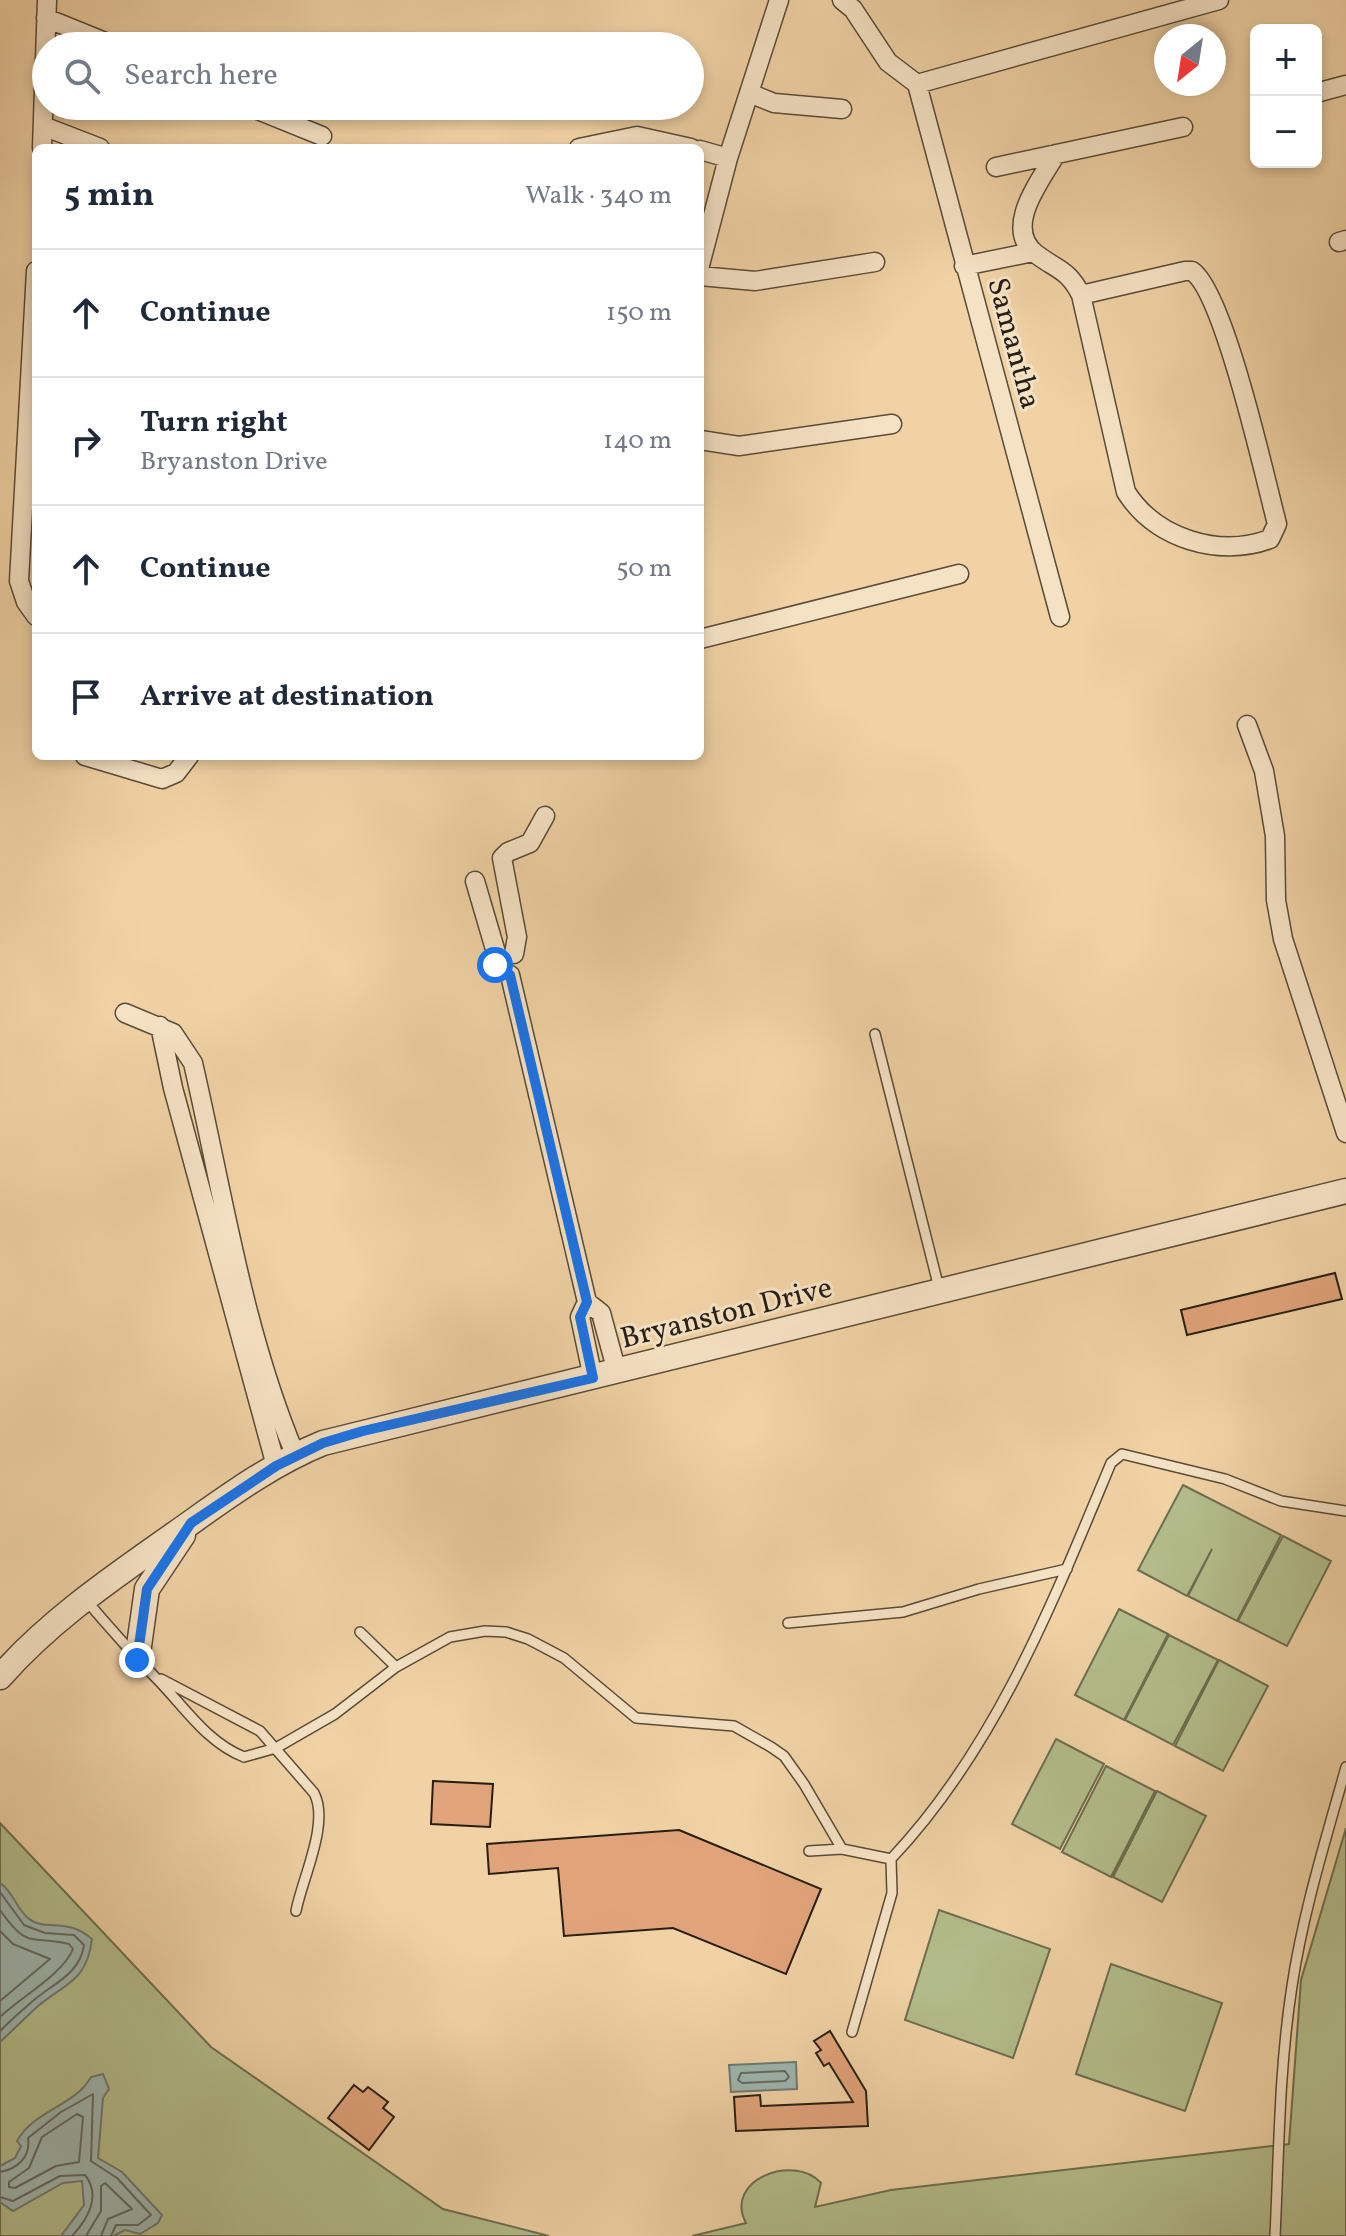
<!DOCTYPE html>
<html lang="en">
<head>
<meta charset="utf-8">
<style>
  body { margin:0; font-family:Vollkorn,serif; background:#f2f2f3; color:#1f2937 }
  .controls { position:absolute; right:24px; top:24px; display:grid; overflow:hidden; border-radius:12px; box-shadow:0 4px 12px #0003 }
  .controls button { width:72px; height:72px; display:grid; place-items:center; padding:0; border:0; border-bottom:2px solid #e0e1e3; background:#fff; color:#1f2937; font:40px sans-serif }
  .compass { position:absolute; left:1154px; top:24px; width:72px; height:72px; border-radius:50%; background:#fff; box-shadow:0 4px 12px #0003; rotate:210deg }
  .stop { position:absolute; width:24px; height:24px; margin:-18px; border:6px solid #1a73e8; border-radius:50%; background:#fff }
  .stop.end { background:#1a73e8; border-color:#fff; box-shadow:0 2px 8px #0008 }
  .list { margin:0; padding:0; list-style:none }
  h2 { display:flex; justify-content:space-between; align-items:center; height:104px; margin:0; padding:0 32px; font-size:34px }
  h2 small { font-size:26px; font-weight:400; color:#747a83 }
  .list li { display:grid; grid-template-columns:52px 1fr auto; gap:24px; align-items:center; box-sizing:border-box; height:128px; padding:0 32px; border-top:2px solid #e0e1e3 }
  .list b { display:block; font-size:30px; white-space:nowrap }
  .list p { margin:0; font-size:26px; white-space:nowrap; color:#747a83 }
  .list em { font-size:26px; font-style:normal; color:#747a83 }
  .icon { flex:none; width:44px; height:44px; fill:none; stroke:currentColor; stroke-width:2; stroke-linecap:round; stroke-linejoin:round }
  .map { position:relative; flex:none; width:1346px; height:2236px; overflow:hidden }
  .search { position:absolute; background:#fff; box-shadow:0 4px 12px #0003; left:32px; top:32px; width:672px; height:88px; display:flex; align-items:center; gap:20px; box-sizing:border-box; padding:0 28px; border-radius:44px; color:#747a83; font-size:30px }
  .panel { position:absolute; background:#fff; box-shadow:0 4px 12px #0003; left:32px; top:144px; width:672px; height:616px; border-radius:12px }
  .map>svg:first-child { display:block }
  .green { fill:#b3bd8b; stroke:#6d6e50; stroke-width:2 }
  .water { fill:#9db6af; stroke:#6e7971; stroke-width:2 }
  .lines { fill:none; stroke-linecap:round; stroke-linejoin:round }
  .shore { stroke:#626a62; stroke-width:2 }
  .building { fill:#e1a37a; stroke:#271e14; stroke-width:2 }
  .service-casing { stroke:#594b38; stroke-width:12 }
  .minor-casing { stroke:#594b38; stroke-width:21 }
  .tertiary-casing { stroke:#594b38; stroke-width:27 }
  .service { stroke:#f5e2c4; stroke-width:9 }
  .minor { stroke:#f5e2c4; stroke-width:18 }
  .tertiary { stroke:#f5e2c4; stroke-width:24 }
  .route { stroke:#1a73e8; stroke-width:10 }
  .labels { text-anchor:middle; stroke-width:6; stroke-linejoin:round; paint-order:stroke }
  .street-label { font-size:30px; fill:#271e14; stroke:#f5e2c4 }
</style>
</head>
<body>
<div class="map">
<svg width="1346" height="2236" viewBox="0 0 1346 2236">
  <rect width="100%" height="100%" fill="#f0d2a5"/>
  <filter id="stains"><feTurbulence type="fractalNoise" baseFrequency=".0025" numOctaves="4"/><feColorMatrix values="0 0 0 0 .2 0 0 0 0 .09 0 0 0 0 .02 0 0 0 .5 -.17"/></filter>
  <radialGradient id="worn" r=".72"><stop offset=".6" stop-color="#630" stop-opacity="0"/><stop offset="1" stop-color="#630" stop-opacity=".3"/></radialGradient>
  <!-- green -->
  <path class="green" d="M1183,1485L1281,1535L1237,1621L1188,1596L1212,1549L1187,1596L1138,1570Z
    M1283,1536L1331,1561L1287,1646L1238,1621Z
    M1119,1609L1168,1634L1124,1720L1075,1695Z
    M1169,1635L1218,1660L1173,1745L1125,1720Z
    M1219,1660L1268,1686L1223,1771L1175,1746Z
    M1056,1739L1104,1764L1060,1849L1012,1824Z
    M1106,1766L1155,1791L1111,1877L1062,1852Z
    M1157,1791L1206,1816L1162,1902L1113,1877Z
    M0,1823L211,2047L443,2209L549,2236H0Z
    M1346,1828V2236H692L746,2223C723,2180 794,2153 821,2183L815,2207L891,2190L1289,2144L1301,1980Z
    M939,1910L1050,1949L1013,2058L905,2020Z
    M1111,1964L1222,2003L1185,2111L1076,2074Z"/>
  <!-- water -->
  <path class="water" d="M0,1883C13,1891 16,1908 28,1918C46,1933 65,1916 92,1939C87,1981 66,1983 38,2006C25,2018 13,2030 0,2042Z
    M796,2062L797,2089L731,2092L729,2065Z
    M103,2074L109,2089L103,2098L98,2158L122,2172L162,2215L158,2223L140,2234L125,2230L113,2236H61L84,2205L82,2181L63,2183L13,2211L0,2202V2166L15,2158L21,2146L17,2141C34,2110 75,2106 91,2077Z"/>
  <g class="lines">
    <!-- shore -->
    <path class="shore" d="M0,1892L24,1925L45,1933L74,1935L84,1945C80,1974 54,1983 34,2000C22,2010 11,2020 0,2031
      M0,1910C28,1950 30,1935 69,1944L73,1949C63,1974 21,1997 0,2017
      M0,1931L13,1944L50,1959L0,2001
      M785,2071L789,2077L785,2081L742,2083L738,2080L741,2073Z
      M77,2114L83,2117L79,2162L56,2166L15,2188L9,2187V2182L29,2168L42,2137Z
      M0,2172C17,2169 31,2157 28,2138L61,2112L93,2094L91,2161L117,2178L151,2215L138,2225H116L111,2236
      M0,2197L13,2201L60,2176L85,2175C102,2196 87,2220 72,2236
      M86,2236L101,2211V2186L105,2183L132,2209L108,2219L101,2236"/>
  </g>
  <!-- building -->
  <path class="building" d="M1335,1273L1342,1299L1187,1335L1181,1310Z
    M433,1781L493,1784L490,1827L431,1824Z
    M679,1830L821,1889L786,1974L673,1928L564,1936L558,1868L489,1874L487,1844Z
    M830,2031L866,2091L868,2126L736,2131L734,2097L760,2095L761,2106L853,2102L829,2063L824,2066L816,2053L821,2050L814,2041Z
    M354,2085L363,2092L368,2087L388,2102L383,2108L394,2117L369,2150L328,2118Z"/>
  <g class="lines">
    <!-- service casing -->
    <g class="service-casing">
      <path id="service" d="M875,1034L939,1288
        M85,1599C108,1626 131,1652 156,1678C184,1706 206,1742 244,1757L276,1748L335,1714L396,1667L450,1637L485,1631L506,1632L528,1639L564,1658L636,1718L734,1726L771,1747L784,1756L804,1784L842,1849
        M788,1623L903,1612L979,1589L1067,1569
        M360,1632L396,1667
        M161,1679L260,1731L314,1793C330,1823 302,1879 296,1911
        M809,1851L842,1849L891,1859
        M852,2032L892,1893L891,1859C996,1748 1053,1602 1111,1463L1122,1454L1225,1479L1281,1501L1346,1511
        M1275,2236C1279,2153 1279,2069 1292,1986C1303,1912 1326,1839 1346,1767"/>
    </g>
    <!-- minor casing -->
    <g class="minor-casing">
      <path id="minor" d="M842,0L853,9L888,62L917,84
        M46,18L115,46
        M917,84L1060,617
        M917,84L1219,0
        M749,93L774,103L842,109
        M1316,93L1346,85
        M248,106L322,136
        M43,126L100,148
        M42,148L47,0
        M579,148L637,136L691,148
        M700,150L728,158
        M1056,154C1041,180 1002,228 1036,254C1057,270 1068,269 1081,295L1126,492C1156,539 1219,558 1270,539L1277,524C1265,478 1224,292 1192,271H1185L1081,295
        M996,167L1183,127
        M1339,242L1346,240
        M700,265L728,158L779,0
        M964,266L1033,252
        M36,271L19,581L26,602L36,616
        M700,276L755,281L875,262
        M700,440L739,446L892,424
        M700,639L959,574
        M1247,725L1264,771L1275,836L1276,900L1283,939L1346,1133
        M85,756L162,779L176,773L189,756
        M475,881L497,956
        M514,954L517,937L502,858L508,852L530,843L545,816
        M510,975L587,1302L601,1313L617,1372
        M125,1013L173,1033L193,1063C223,1193 243,1331 295,1454
        M160,1026L173,1088L276,1466
        M587,1302L580,1317L593,1378"/>
    </g>
    <!-- tertiary casing -->
    <g class="tertiary-casing">
      <path id="tertiary" d="M137,1660L147,1589L183,1535
        M0,1677C51,1619 114,1577 176,1533C223,1500 269,1465 323,1443L1346,1191"/>
    </g>
    <!-- service -->
    <use href="#service" class="service"/>
    <!-- minor -->
    <use href="#minor" class="minor"/>
    <!-- tertiary -->
    <use href="#tertiary" class="tertiary"/>
  </g>
  <g class="lines">
    <!-- route -->
    <path class="route" d="M137,1660L147,1589L191,1523L276,1466L323,1443L363,1431L593,1378L580,1317L587,1302L510,975L500,974L495,965"/>
  </g>
  <g class="labels">
    <!-- street labels -->
    <g class="street-label">
      <text transform="translate(1015 343) rotate(75)" y="10">Samantha</text>
      <text transform="translate(726 1312) rotate(-14)" y="10">Bryanston Drive</text>
    </g>
  </g>
  <rect width="100%" height="100%" filter="url(#stains)"/>
  <rect width="100%" height="100%" fill="url(#worn)"/>
</svg>
<div class="controls">
<button>+</button>
<button>−</button>
</div>
<svg class="compass" viewBox="-18 -18 36 36"><path d="M0-13l5 13h-10z" fill="#e53935"/><path d="M0 13l5-13h-10z" fill="#747a83"/></svg>
<div class="stop" style="left:495px;top:965px"></div>
<div class="stop end" style="left:137px;top:1660px"></div>
<div class="search"><svg class="icon" aria-label="search" viewBox="0 0 24 24"><circle cx="10" cy="10" r="6"/><path d="M15 15l6 6"/></svg>Search here</div>
<section class="panel">
<h2>5 min<small>Walk · 340 m</small></h2>
<ul class="list">
<li><svg class="icon" aria-label="ahead" viewBox="0 0 24 24"><path d="M12 20V5M6 11l6-6 6 6"/></svg><div><b>Continue</b></div><em>150 m</em></li>
<li><svg class="icon" aria-label="right" viewBox="0 0 24 24"><path d="M7 20v-9h11M14 6l5 5-5 5"/></svg><div><b>Turn right</b><p>Bryanston Drive</p></div><em>140 m</em></li>
<li><svg class="icon" aria-label="ahead" viewBox="0 0 24 24"><path d="M12 20V5M6 11l6-6 6 6"/></svg><div><b>Continue</b></div><em>50 m</em></li>
<li><svg class="icon" aria-label="arrive" viewBox="0 0 24 24"><path d="M6 21V4h12l-3 4 3 4H6"/></svg><div><b>Arrive at destination</b></div></li>
</ul>
</section>
</div>
</body>
</html>
